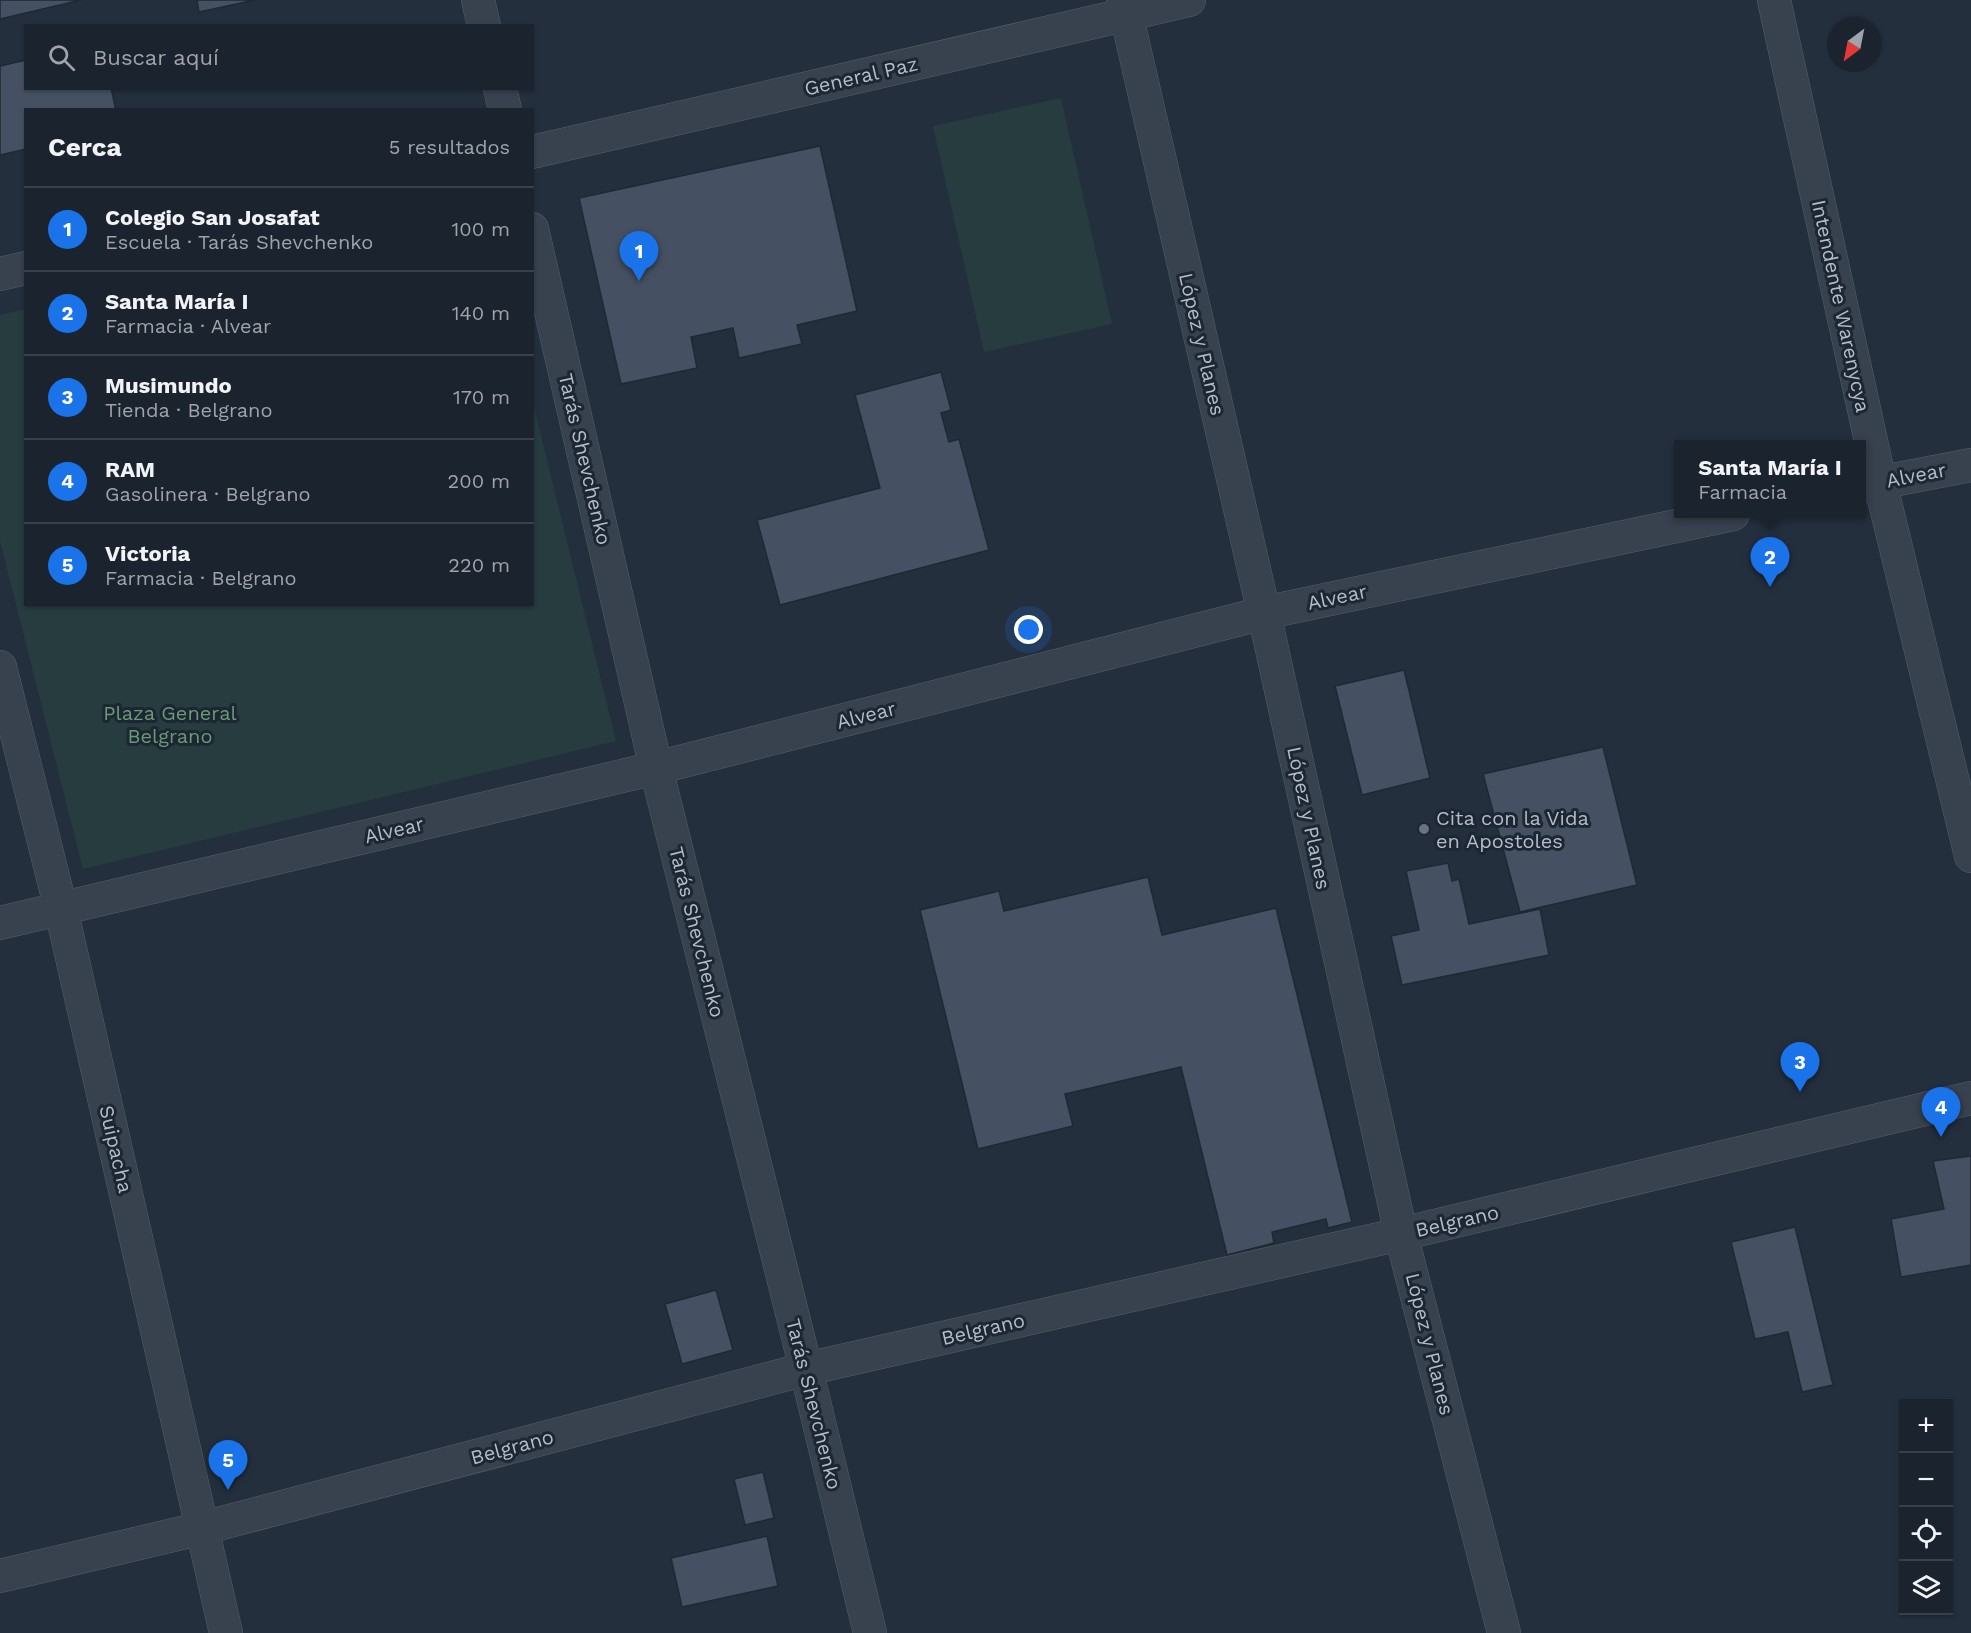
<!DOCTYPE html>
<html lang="es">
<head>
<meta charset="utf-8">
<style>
  body { margin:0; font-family:"Work Sans",sans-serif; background:#282f3a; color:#f1f3f6 }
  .controls { position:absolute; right:18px; bottom:18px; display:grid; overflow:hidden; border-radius:0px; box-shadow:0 2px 4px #0004 }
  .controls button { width:54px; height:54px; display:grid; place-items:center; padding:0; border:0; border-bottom:2px solid #39404a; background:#1b232e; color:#f1f3f6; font:30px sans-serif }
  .compass { position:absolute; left:1827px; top:18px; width:54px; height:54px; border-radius:50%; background:#1b232e; box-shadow:0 2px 4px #0004; rotate:212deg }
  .you { position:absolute; left:1029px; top:630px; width:21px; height:21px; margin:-15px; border:4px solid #fff; border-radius:50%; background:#1a73e8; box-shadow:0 0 0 9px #1a73e833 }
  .badge { display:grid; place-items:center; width:39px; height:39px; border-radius:50%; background:#1a73e8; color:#fff; font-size:20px; font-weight:700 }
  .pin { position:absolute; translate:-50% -50px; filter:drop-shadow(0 2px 3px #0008) }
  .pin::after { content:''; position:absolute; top:32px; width:21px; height:18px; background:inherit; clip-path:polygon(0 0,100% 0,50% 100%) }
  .popup { position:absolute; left:1674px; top:440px; width:192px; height:78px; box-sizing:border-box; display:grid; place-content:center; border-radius:0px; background:#1b232e; filter:drop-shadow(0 2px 4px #0005); font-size:20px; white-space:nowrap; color:#a0a4aa }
  .popup b { font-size:22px; color:#f1f3f6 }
  .popup::after { content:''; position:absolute; left:50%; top:100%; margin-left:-12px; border:12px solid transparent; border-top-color:#1b232e }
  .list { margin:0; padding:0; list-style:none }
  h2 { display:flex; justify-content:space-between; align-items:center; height:78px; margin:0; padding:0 24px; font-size:26px }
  h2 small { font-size:20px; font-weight:400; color:#a0a4aa }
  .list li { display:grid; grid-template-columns:39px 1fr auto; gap:18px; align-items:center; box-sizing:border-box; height:84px; padding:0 24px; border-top:2px solid #39404a }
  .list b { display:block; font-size:22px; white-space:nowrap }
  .list p { margin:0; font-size:20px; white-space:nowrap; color:#a0a4aa }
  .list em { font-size:20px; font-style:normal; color:#a0a4aa }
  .icon { flex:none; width:33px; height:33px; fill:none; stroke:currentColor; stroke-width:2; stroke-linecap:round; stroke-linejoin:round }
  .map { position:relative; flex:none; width:1971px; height:1633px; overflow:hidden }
  .search { position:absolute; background:#1b232e; box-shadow:0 2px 4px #0004; left:24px; top:24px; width:510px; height:66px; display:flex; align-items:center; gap:15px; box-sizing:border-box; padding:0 21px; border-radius:0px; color:#a0a4aa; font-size:22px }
  .panel { position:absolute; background:#1b232e; box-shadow:0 2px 4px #0004; left:24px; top:108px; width:510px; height:498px; border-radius:0px }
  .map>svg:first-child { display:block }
  .green { fill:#263c3f }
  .building { fill:#455162; stroke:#1f2835; stroke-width:1.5 }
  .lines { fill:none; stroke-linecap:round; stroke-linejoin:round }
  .minor-casing { stroke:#565f6c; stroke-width:34 }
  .minor { stroke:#38414e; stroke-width:33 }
  .worship-dot { fill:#6b7280; stroke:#1d2633; stroke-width:2 }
  .labels { text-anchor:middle; stroke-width:6; stroke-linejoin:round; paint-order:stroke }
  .street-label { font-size:20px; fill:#b4bcc9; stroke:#1d2633 }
  .park-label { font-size:20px; fill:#6b9a76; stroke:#1d2633 }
  .poi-label { font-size:20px; fill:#b4bcc9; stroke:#1d2633; text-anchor:start }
</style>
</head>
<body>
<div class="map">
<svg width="1971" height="1633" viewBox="0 0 1971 1633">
  <rect width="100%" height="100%" fill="#242f3e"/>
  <!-- green -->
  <path class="green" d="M1061,98L1112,324L984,352L933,126Z
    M25,309L26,604H532L533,403L616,741L83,869L0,541V315Z"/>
  <!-- building -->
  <path class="building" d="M0,0H81L0,19Z
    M197,0H255L199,12Z
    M26,60V88H111L116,110H26V149L0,155V66Z
    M820,146L857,311L797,325L802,344L739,358L733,328L691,337L697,368L621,384L579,198Z
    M941,372L951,410L941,413L949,442L959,439L989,550L780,605L757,520L880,488L855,395Z
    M1404,670L1430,778L1362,795L1335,686Z
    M1603,747L1637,885L1520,912L1483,774Z
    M1448,863L1452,881L1459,879L1469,924L1540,909L1549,955L1402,985L1391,936L1419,930L1406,871Z
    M1148,877L1162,935L1276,908L1352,1222L1328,1228L1326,1219L1272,1232L1274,1243L1227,1255L1181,1067L1065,1094L1073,1126L978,1149L920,910L999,891L1004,911Z
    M1971,1156V1265L1901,1277L1891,1219L1944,1209L1933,1161Z
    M1795,1227L1833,1385L1802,1392L1788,1332L1755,1339L1731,1242Z
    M716,1290L733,1350L682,1364L665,1304Z
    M763,1472L774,1518L745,1525L734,1479Z
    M767,1536L778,1586L682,1607L671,1558Z"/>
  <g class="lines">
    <!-- minor casing -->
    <g class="minor-casing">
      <path id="minor" d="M478,0L484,26
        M1123,0L1264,613L1401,1234L1504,1633
        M1774,0L1880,482L1971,856
        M500,88L505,110
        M532,152L1189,0
        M532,229L656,768L806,1369L870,1633
        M0,274L26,268
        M1862,486L1971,465
        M0,667L61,909L226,1633
        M0,923L656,768L1264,613L1733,514
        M0,1576L203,1528L806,1369L1401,1234L1971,1098"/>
    </g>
    <!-- minor -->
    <use href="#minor" class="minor"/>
  </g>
  <!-- markers -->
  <circle class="worship-dot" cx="1424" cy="829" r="6"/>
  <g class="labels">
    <!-- street labels -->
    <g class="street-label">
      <text transform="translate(861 76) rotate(-13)" y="7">General Paz</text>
      <text transform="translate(1841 306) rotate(78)" y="7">Intendente Warenycya</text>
      <text transform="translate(1202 344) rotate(77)" y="7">López y Planes</text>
      <text transform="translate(585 459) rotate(77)" y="7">Tarás Shevchenko</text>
      <text transform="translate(1916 475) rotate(-11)" y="7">Alvear</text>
      <text transform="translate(1337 597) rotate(-12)" y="7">Alvear</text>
      <text transform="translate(866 715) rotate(-14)" y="7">Alvear</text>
      <text transform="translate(1309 818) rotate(78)" y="7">López y Planes</text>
      <text transform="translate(394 830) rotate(-13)" y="7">Alvear</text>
      <text transform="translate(697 932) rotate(76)" y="7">Tarás Shevchenko</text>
      <text transform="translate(116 1149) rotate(77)" y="7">Suipacha</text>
      <text transform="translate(1457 1221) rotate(-13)" y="7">Belgrano</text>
      <text transform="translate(983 1329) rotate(-13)" y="7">Belgrano</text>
      <text transform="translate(1430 1344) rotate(76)" y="7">López y Planes</text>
      <text transform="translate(814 1404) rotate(76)" y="7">Tarás Shevchenko</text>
      <text transform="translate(512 1447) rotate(-15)" y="7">Belgrano</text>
    </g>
    <!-- park labels -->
    <g class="park-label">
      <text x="170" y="720">Plaza General<tspan x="170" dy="23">Belgrano</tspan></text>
    </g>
    <!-- poi labels -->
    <g class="poi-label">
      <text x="1436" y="825">Cita con la Vida<tspan x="1436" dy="23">en Apostoles</tspan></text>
    </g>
  </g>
</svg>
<div class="controls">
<button>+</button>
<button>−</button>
<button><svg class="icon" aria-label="locate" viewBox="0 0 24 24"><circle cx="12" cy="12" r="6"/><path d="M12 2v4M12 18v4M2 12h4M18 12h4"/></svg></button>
<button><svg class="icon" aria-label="layers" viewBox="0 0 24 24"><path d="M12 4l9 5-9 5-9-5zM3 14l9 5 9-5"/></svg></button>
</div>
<svg class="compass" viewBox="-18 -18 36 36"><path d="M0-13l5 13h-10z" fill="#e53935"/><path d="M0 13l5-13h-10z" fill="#a0a4aa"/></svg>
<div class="you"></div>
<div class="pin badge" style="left:639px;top:281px">1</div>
<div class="pin badge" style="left:1770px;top:587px">2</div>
<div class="popup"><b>Santa María I</b>Farmacia</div>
<div class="pin badge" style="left:1800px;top:1092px">3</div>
<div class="pin badge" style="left:1941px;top:1137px">4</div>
<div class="pin badge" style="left:228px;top:1490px">5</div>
<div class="search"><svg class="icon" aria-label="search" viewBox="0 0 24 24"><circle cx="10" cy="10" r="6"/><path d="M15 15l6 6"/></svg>Buscar aquí</div>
<section class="panel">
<h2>Cerca<small>5 resultados</small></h2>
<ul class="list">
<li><span class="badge">1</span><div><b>Colegio San Josafat</b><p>Escuela · Tarás Shevchenko</p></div><em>100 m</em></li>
<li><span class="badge">2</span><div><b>Santa María I</b><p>Farmacia · Alvear</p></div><em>140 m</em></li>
<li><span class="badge">3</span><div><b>Musimundo</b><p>Tienda · Belgrano</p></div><em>170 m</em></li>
<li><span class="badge">4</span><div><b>RAM</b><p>Gasolinera · Belgrano</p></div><em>200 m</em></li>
<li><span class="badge">5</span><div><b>Victoria</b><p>Farmacia · Belgrano</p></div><em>220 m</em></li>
</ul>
</section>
</div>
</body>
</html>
